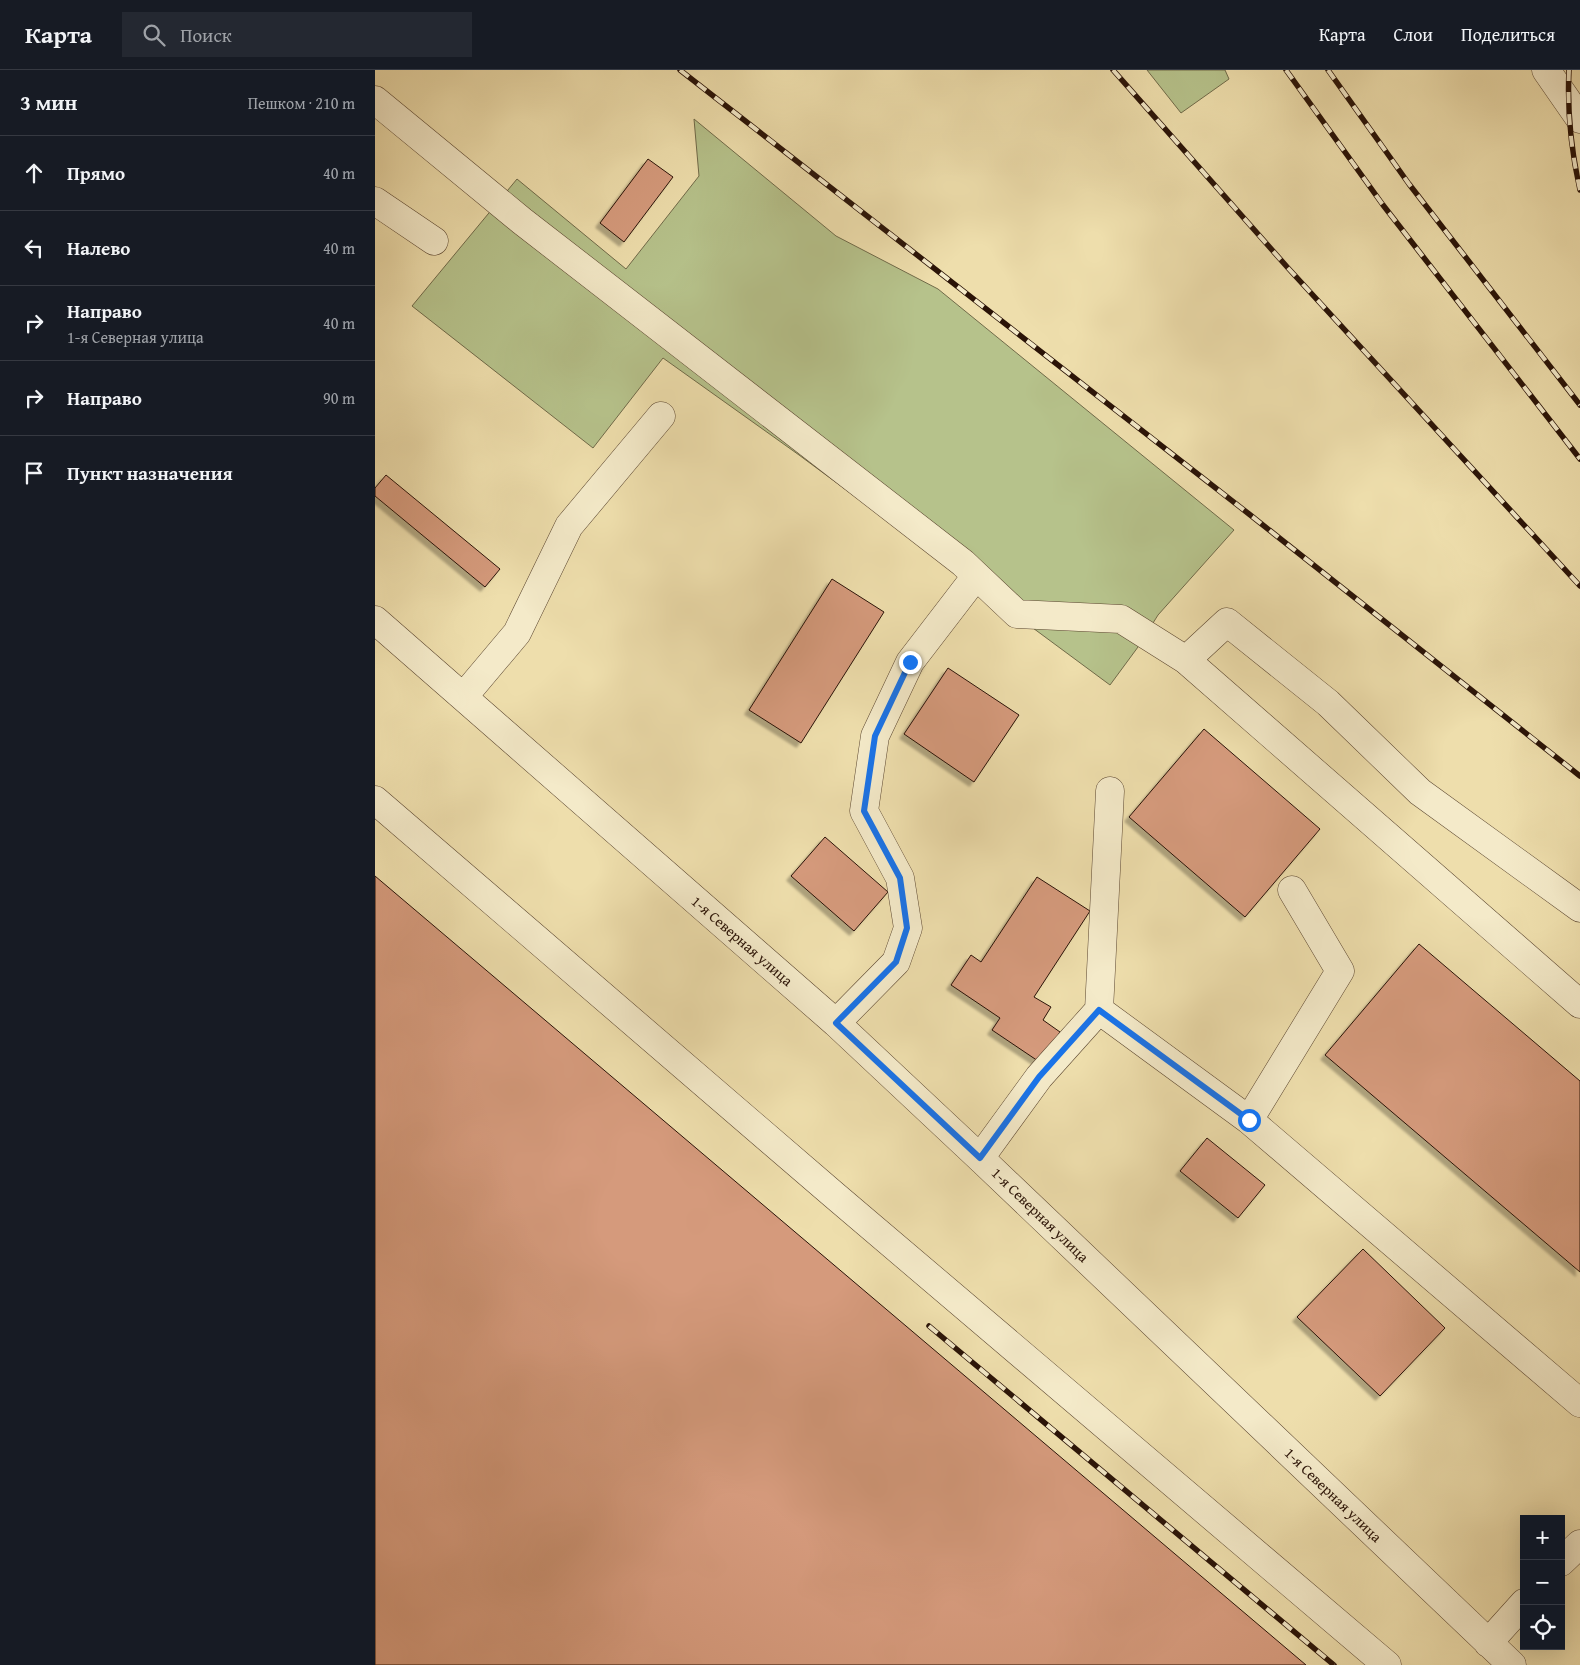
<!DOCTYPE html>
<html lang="ru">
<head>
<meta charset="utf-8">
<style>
  body { margin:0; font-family:"Gentium Book Plus",serif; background:#242831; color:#f1f3f6 }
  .controls { position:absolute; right:15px; bottom:15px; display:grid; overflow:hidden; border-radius:0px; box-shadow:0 5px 20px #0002 }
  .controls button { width:45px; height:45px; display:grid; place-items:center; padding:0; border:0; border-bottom:1px solid #363941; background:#171b24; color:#f1f3f6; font:25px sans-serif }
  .stop { position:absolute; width:15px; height:15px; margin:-11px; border:4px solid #1a73e8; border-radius:50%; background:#fff }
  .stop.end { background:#1a73e8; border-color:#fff; box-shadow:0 1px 5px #0008 }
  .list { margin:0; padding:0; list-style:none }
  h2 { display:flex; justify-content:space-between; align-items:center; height:65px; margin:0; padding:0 20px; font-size:21px }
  h2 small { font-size:16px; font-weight:400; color:#9ea1a6 }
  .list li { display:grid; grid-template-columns:32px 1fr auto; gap:15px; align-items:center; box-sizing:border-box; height:75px; padding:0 20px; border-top:1px solid #363941 }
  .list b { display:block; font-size:19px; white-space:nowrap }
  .list p { margin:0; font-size:16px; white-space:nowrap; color:#9ea1a6 }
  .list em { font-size:16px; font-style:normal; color:#9ea1a6 }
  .icon { flex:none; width:28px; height:28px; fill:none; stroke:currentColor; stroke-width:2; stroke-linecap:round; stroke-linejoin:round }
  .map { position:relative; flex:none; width:1205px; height:1595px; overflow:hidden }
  header { display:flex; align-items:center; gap:30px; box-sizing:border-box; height:70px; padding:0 25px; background:#171b24; border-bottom:1px solid #363941 }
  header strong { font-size:24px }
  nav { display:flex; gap:28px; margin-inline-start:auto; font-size:18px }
  .search { width:350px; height:45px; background:#242831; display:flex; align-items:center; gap:12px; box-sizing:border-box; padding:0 18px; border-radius:0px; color:#9ea1a6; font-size:19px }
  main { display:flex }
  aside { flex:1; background:#171b24 }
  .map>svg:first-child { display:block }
  .green { fill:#b6c28b; stroke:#706a49 }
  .building { fill:#d59a7c; stroke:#2a1307; filter:url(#shadow) }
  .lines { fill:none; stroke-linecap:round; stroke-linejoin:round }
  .minor-casing { stroke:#5b4630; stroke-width:29 }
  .minor { stroke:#f4eac9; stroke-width:28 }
  .rail-casing { stroke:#2a1307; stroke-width:5.5 }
  .rail { stroke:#f4eac9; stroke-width:4; stroke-dasharray:11; stroke-linecap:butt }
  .route { stroke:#1a73e8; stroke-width:6 }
  .labels { text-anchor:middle; stroke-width:5; stroke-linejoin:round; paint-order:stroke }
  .street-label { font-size:15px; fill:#2a1307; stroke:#f4eac9 }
</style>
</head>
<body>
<header>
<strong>Карта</strong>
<div class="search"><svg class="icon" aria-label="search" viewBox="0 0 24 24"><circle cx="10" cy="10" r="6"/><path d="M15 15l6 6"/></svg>Поиск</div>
<nav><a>Карта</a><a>Слои</a><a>Поделиться</a></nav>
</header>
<main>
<aside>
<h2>3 мин<small>Пешком · 210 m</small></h2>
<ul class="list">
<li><svg class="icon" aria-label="ahead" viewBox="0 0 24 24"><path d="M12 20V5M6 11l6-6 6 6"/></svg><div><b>Прямо</b></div><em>40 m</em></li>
<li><svg class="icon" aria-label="left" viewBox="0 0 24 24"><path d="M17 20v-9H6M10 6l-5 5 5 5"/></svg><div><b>Налево</b></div><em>40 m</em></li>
<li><svg class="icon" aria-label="right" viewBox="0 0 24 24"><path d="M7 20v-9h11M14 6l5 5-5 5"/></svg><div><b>Направо</b><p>1-я Северная улица</p></div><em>40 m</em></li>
<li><svg class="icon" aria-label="right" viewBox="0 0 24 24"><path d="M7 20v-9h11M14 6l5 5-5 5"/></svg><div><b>Направо</b></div><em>90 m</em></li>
<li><svg class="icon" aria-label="arrive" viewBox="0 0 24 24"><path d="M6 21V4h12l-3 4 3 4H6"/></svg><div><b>Пункт назначения</b></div></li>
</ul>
</aside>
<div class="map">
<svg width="1205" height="1595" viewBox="0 0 1205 1595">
  <defs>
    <filter id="shadow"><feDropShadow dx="-4.5" dy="4.5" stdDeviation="1" flood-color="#0004"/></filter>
  </defs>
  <rect width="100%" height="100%" fill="#eedeac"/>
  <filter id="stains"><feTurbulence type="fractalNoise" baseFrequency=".004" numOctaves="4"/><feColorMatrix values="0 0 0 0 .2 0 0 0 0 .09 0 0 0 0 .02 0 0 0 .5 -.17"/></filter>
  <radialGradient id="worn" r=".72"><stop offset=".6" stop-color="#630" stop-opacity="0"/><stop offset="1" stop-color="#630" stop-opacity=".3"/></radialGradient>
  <!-- green -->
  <path class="green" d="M772,0H850L854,9L806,43Z
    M319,49L461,166L563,219L859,460L783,545L763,577L735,615L424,385L288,288L218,378L37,236L142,109L251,199L324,106Z"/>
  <!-- building -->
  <path class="building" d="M273,89L298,107L249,172L225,153Z
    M11,405L125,499L110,517L0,426V418Z
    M457,509L509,542L426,673L374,640Z
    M573,598L644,645L599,712L529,664Z
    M829,659L945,759L870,847L754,747Z
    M450,767L513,822L479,861L416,806Z
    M0,806L931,1595H0Z
    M662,807L715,841L659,927L676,937L668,950L685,962L666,993L617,960L625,948L576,915L596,885L606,892Z
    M1044,874L1205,1011V1202L950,985Z
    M832,1068L890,1115L863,1148L805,1101Z
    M988,1179L1070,1258L1005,1326L922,1247Z"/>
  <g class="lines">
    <!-- minor casing -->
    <g class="minor-casing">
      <path id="minor" d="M1171,0L1205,49
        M0,30L147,151L588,493L642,544L746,549L811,590L852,552L953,633L1045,722L1205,838
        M0,131L59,171
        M0,550L461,953L605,1088L1137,1595
        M811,590L1205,934
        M89,626L142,563L194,456L286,346
        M0,730L459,1125L1012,1595
        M724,940L735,721
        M461,953L521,892L533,858L525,808L489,741L500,666L535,592L601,506
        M874,1050L965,901L917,820
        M605,1088L664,1007L724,940L874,1050L1205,1333
        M1186,1492L1205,1474
        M1113,1573L1149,1533"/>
    </g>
    <!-- minor -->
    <use href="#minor" class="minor"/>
    <!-- rail casing -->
    <g class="rail-casing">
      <path id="rail" d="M305,0L874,444L1205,706
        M738,0L913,198L1205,516
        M911,0L1008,135L1205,389
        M953,0L1034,114L1205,335
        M1194,0C1192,41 1196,80 1205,120
        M554,1256L959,1595"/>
    </g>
    <!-- rail -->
    <use href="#rail" class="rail"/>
  </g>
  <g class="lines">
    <!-- route -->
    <path class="route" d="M535,592L500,666L489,741L525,808L532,858L521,892L461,953L605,1088L664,1007L724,940L874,1050"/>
  </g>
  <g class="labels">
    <!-- street labels -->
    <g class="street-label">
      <text transform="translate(367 871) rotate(41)" y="5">1-я Северная улица</text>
      <text transform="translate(665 1145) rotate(44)" y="5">1-я Северная улица</text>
      <text transform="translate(958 1425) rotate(44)" y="5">1-я Северная улица</text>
    </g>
  </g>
  <rect width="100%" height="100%" filter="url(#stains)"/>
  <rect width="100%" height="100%" fill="url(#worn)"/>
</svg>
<div class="controls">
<button>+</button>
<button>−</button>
<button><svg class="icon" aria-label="locate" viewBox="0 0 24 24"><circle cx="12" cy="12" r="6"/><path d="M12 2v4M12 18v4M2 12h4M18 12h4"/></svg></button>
</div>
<div class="stop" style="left:874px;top:1050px"></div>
<div class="stop end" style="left:535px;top:592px"></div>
</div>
</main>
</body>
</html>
